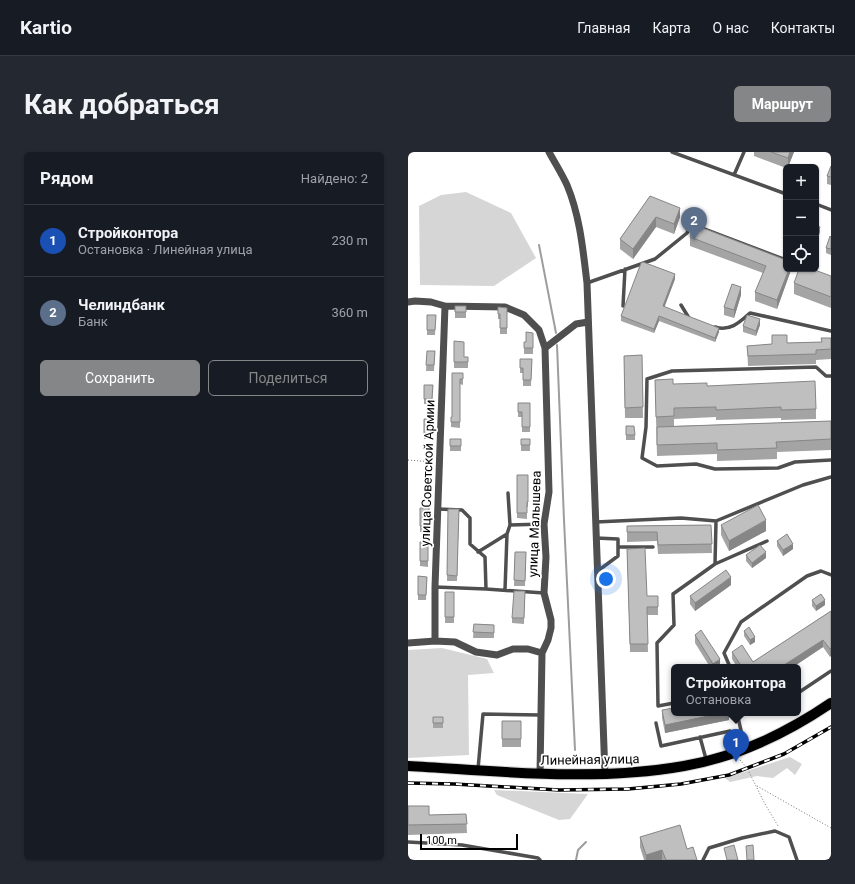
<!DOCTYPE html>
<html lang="ru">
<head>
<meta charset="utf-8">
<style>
  body { margin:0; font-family:Roboto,sans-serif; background:#242831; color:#f1f3f6 }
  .controls { position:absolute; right:12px; top:12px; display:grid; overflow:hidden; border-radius:6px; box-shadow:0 1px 3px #0004 }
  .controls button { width:36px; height:36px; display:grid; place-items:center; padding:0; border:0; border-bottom:1px solid #363941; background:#171b24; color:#f1f3f6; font:20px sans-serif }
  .scale { position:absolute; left:12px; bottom:10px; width:98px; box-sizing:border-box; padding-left:4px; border:2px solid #000; border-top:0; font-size:11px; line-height:14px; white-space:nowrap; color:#000; -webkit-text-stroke:3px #fff; paint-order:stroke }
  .you { position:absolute; left:198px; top:427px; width:14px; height:14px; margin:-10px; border:3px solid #fff; border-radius:50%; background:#1a73e8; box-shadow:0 0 0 6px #1a73e833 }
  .badge { display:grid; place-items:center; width:26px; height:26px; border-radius:50%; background:#858687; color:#fff; font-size:13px; font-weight:700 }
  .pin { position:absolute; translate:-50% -33px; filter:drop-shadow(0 1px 2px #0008) }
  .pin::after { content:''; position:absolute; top:21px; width:14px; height:12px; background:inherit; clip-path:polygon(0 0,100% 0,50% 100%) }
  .popup { position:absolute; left:263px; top:512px; width:130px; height:52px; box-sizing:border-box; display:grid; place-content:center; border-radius:6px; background:#171b24; filter:drop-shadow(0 1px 3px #0005); font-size:13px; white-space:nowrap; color:#9ea1a6 }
  .popup b { font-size:15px; color:#f1f3f6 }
  .popup::after { content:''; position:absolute; left:50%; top:100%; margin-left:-8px; border:8px solid transparent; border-top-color:#171b24 }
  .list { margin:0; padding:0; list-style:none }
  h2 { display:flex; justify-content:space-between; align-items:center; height:52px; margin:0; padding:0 16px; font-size:17px }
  h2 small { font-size:13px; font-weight:400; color:#9ea1a6 }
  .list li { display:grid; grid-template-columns:26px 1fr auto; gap:12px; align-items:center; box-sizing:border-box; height:72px; padding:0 16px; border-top:1px solid #363941 }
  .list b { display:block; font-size:15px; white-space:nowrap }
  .list p { margin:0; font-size:13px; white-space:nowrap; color:#9ea1a6 }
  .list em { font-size:13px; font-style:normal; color:#9ea1a6 }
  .actions { display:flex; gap:8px; padding:12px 16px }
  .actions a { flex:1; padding:9px 0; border:1px solid #858687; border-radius:6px; text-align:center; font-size:14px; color:#858687 }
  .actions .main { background:#858687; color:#fff }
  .icon { flex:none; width:22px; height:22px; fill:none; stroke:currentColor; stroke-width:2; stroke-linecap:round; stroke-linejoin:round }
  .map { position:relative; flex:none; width:423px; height:708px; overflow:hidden; border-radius:6px }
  header { display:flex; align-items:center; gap:24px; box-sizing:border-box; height:56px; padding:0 20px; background:#171b24; border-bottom:1px solid #363941 }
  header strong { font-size:19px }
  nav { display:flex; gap:22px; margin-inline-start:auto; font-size:14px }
  .intro { display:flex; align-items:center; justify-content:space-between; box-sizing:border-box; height:96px; padding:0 24px }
  h1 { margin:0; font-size:28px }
  .button { padding:10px 18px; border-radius:6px; background:#858687; color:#fff; font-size:14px; font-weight:700 }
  main { display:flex; gap:24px; padding:0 24px }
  aside { flex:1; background:#171b24; border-radius:6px; box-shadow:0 1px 3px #0004 }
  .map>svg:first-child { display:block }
  .green { fill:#d6d6d6 }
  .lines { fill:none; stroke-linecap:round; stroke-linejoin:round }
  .stream { stroke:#9d9d9d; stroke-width:2 }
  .primary-casing { stroke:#dbdbdb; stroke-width:12 }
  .path { stroke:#717171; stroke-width:1; stroke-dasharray:1 2; stroke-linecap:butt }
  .lane { stroke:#4f4f4f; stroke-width:3.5 }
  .street { stroke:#4f4f4f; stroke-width:7 }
  .primary { stroke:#000; stroke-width:10 }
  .rail-casing { stroke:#000; stroke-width:3.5 }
  .rail { stroke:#fff; stroke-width:2; stroke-dasharray:6; stroke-linecap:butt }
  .wall { fill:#a4a4a4 }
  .shaded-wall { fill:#868686 }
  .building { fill:#bfbfbf; stroke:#868686 }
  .labels { text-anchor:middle; stroke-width:3.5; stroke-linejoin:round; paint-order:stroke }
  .street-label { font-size:13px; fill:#000; stroke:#fff }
</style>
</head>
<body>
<header>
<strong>Kartio</strong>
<nav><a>Главная</a><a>Карта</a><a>О нас</a><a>Контакты</a></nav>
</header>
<div class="intro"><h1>Как добраться</h1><a class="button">Маршрут</a></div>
<main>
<aside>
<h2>Рядом<small>Найдено: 2</small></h2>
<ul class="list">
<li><span class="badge" style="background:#1a4fb4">1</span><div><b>Стройконтора</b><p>Остановка · Линейная улица</p></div><em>230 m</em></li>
<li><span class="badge" style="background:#5c6f8a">2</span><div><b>Челиндбанк</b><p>Банк</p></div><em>360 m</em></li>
</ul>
<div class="actions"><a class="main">Сохранить</a><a>Поделиться</a></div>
</aside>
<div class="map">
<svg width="423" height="708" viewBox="0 0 423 708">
  <rect width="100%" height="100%" fill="#fff"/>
  <!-- green -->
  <path class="green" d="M58,40L103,61L128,106L86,134L12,133L11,54L33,43Z
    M34,496L79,507L86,521L60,523L61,603L0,606V498Z
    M382,605L394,612L387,623L379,616L365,626L349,624L322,630L317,626Z
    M86,638L180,642L162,667L151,668L89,643Z"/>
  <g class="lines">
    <!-- stream -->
    <path class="stream" d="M131,93L148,181
      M149,193L156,368L167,598
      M168,708L170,698L178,690"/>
    <!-- primary casing -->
    <g class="primary-casing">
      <path id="primary" d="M0,614C91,619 185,630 276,614C328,605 379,581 423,551"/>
    </g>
    <!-- path -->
    <path class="path" d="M0,308L25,310
      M332,608L339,616L357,652L370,674
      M349,634L423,676"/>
    <!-- lane -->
    <path class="lane" d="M264,0L378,42
      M326,23L336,0
      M408,52L423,58
      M179,131L247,107L279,81L283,72L378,108
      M273,153L281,166L282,167
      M215,154L217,117
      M307,175C322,180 332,170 342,161L423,179
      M423,224H418L408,215L264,219L239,227L238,275L234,306L249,314L288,312L307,317L370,316L387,310L423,308
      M100,341L102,373
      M30,357L54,358L62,366V392L77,405L78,437
      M188,370L273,366L308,369L395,333L423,325
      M188,386L210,387V404L191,418
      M210,395H245
      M70,400L99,382L102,373L136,372
      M307,412L359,389
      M27,435L78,437L136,441
      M97,438L99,382
      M322,515L316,501L333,470L399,424L413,419L423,423
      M390,541L423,519
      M266,551L250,554L249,491L266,473L265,442L307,412L308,369
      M329,561L337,596
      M329,563L351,561
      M248,571L253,594L322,579
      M292,585L298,607
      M70,617L75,562L133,563
      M0,690L54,693L130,706L132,708
      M295,708L301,696L334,686L367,679L381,685L389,708"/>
    <!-- street -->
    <path class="street" d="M141,0C147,11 154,22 159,33C172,64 175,98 179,131L197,623
      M0,150L7,149L23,150L37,154L97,155L116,163L131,178L137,196
      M27,489V435L37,154
      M0,491L27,489L47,490L68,500L89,503L105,497H120L134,501
      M132,622L134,501L140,488L143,476V468L136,441L138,405L136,372L141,340L137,196L168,172L180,170"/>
    <!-- primary -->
    <use href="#primary" class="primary"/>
    <!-- rail casing -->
    <g class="rail-casing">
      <path id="rail" d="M0,631L46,632L151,638L220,637L273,632L321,623L376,602L423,575"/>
    </g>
    <!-- rail -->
    <use href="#rail" class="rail"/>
  </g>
  <!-- wall -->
  <path class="wall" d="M346,0H386L380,15H378V16L346,4Z
    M423,14V33L419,32V24Z
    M242,44L272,65L266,82L248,75L225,107L212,97V87Z
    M282,85L383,117V118L369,157L347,149V140L355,121L282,94Z
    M423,85V103L418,101V96Z
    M423,124V156L386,142V131Z
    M267,127L256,155L311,180L307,190L251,169L246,181L213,169V164Z
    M333,143L326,166L316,163V155Z
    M47,154H58V166H47Z
    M90,155L99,156V182H92V167H90Z
    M19,163H28L27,183H19Z
    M352,173L348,184L335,180V174Z
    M125,181V202H116V196L118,190Z
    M364,183L379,191L413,190L423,186V207L408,208V212L340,214L339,194L364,192Z
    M46,189L56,205H60V216H46Z
    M19,199H27L26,219H18Z
    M234,203L235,266H217L216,204Z
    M112,207H124L123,234H115V221H112Z
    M44,221H55V233L52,232V276L43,275V265H44Z
    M247,228L265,232L299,234L408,257V267L373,268V266L308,268V265L266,267V274L423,269V298L369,300V307L309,309V302L249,304Z
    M16,233H25L24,252H16Z
    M110,251H122V280H114V265H110Z
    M16,267H24V287H16Z
    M218,274L227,283V288H218Z
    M42,287H53V299H42Z
    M113,287H122V299H113Z
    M109,323H120V355H119V367L109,366Z
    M12,356H21V380H12Z
    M40,357H51L49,429H39Z
    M303,373L304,401L250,402L249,389L219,390V374Z
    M313,373L358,379L321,399L313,383Z
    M369,389L385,397L375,404L369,394Z
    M20,390V415L12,414V409Z
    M219,397L239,444L250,455V463H239L240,500H222Z
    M107,400H118L117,434H106Z
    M338,403L358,406L344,416L338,409Z
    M10,424L19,425L18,448H10Z
    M323,433L287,459L282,452V444Z
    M117,439L116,472L104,471V466Z
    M46,440V471H37V465Z
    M404,448L417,453L408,459L404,454Z
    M423,459L422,505L415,495L385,515H329L324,507V500L345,510Z
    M66,472L86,473V486H65Z
    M336,479L347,490L342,493L336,484Z
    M287,483L312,515H302L287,491Z
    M254,558L321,561V568L257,581L254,566Z
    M25,565H35V576H25Z
    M94,569H113V595H94Z
    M0,654L21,663L58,662L59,681L0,683Z
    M232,685L279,697L289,708H236L232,695Z"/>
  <!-- shaded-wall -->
  <path class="shaded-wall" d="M382,0H386L380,15V6Z
    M272,56V65L266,82V72Z
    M248,65V75L225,107V97Z
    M412,75V80L408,92V87Z
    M381,117H383V118L369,157V148Z
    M267,122V127L255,159V154Z
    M333,135V143L326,166V158Z
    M251,164V169L246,181V177Z
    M352,167V173L348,184V179Z
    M311,176V180L307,190V186Z
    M358,368V379L321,399V389Z
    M385,392V397L375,404V398Z
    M358,400V406L344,416V411Z
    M323,425V433L287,459V451Z
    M417,448V453L408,459V454Z
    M347,485V490L342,493V488Z
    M415,488V495L385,515H373Z
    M423,496V504L422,505V497Z
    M312,507V515H305V512Z
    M315,561H321V568L257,581V573Z
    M254,698V708H238V703Z"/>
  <!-- building -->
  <path class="building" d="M363,0H382L380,6Z
    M423,14V25L419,24Z
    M242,44L272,56L266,72L248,65L225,97L212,87Z
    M287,73L378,108V117H381L369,148L347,140L358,114L282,85Z
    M408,73L412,75L408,87Z
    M422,84L423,85V97L418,96Z
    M235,110L267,122L255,154L280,164L311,176L307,186L251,164L246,177L213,164L233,111Z
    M391,117H404L423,124V145L386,131Z
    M324,132L333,135L326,158L316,155Z
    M47,154H58V160H47Z
    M90,155L99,156V176H92V162H90Z
    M19,163H28L27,178H19Z
    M339,163L352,167L348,179L335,174Z
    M118,180L125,181V196H116V190H118Z
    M364,183H379V191L414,190L413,186H423V197L408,198V202L340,204L339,194L364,192Z
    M46,189L56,190V205H60V210H46Z
    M19,199H27L26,213H18Z
    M234,203L235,255L217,256L216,204Z
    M112,207H124L123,228H115V216H112Z
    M44,221H55V227H52V270H43V265H44Z
    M265,227V232L299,231V234L407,229L408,257L373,258V255L308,258V255L266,256V264L248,265L247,228Z
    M16,233H25L24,247H16Z
    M110,251H122V275H114V260H110Z
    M16,267H24V282H16Z
    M423,269V287L368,290L369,296L309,298V291L249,293V275Z
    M218,274H226L227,283H218Z
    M42,287H53V294H42Z
    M113,287H122V293H113Z
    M109,323H120V350H119V361H109Z
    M350,353L358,368L321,389L313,373Z
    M12,356H21V374H12Z
    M40,357H51L49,424L39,423Z
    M303,373L304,392L250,393L249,380H219V374Z
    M379,382L385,392L375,398L369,389Z
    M12,390H20V409H12Z
    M352,393L358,400L344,411L338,403Z
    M237,396L239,444H250V455H239L240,492H222L219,397Z
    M107,400H118L117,429L106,428Z
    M318,418L323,425L287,451L282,444Z
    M10,424L19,425L18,443H10Z
    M106,439H117L116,466H104Z
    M37,440H46V465H37Z
    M413,442L417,448L408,454L404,448Z
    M423,459V496L422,497L415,488L373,515H334L324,500L334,493L345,510Z
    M66,472L86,473V481L65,480Z
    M341,475L347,485L342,488L336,479Z
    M293,478L312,507L305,512L287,483Z
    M266,556V561H315L257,573L254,558Z
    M25,565H35V571H25Z
    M94,569H113V587H94Z
    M0,654H21V663L58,662L59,672L0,673Z
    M272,673L279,697L285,695L289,708H258L254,698L238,703L232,685Z
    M326,693L330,708H319L316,696Z
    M345,693L346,708H339L338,694Z"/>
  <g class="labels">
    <!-- street labels -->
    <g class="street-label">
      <text transform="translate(19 321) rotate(-88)" y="5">улица Советской Армии</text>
      <text transform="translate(126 372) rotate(-88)" y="5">улица Малышева</text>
      <text transform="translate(182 607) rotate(-1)" y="5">Линейная улица</text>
    </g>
  </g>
</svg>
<div class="controls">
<button>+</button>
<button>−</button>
<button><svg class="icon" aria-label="locate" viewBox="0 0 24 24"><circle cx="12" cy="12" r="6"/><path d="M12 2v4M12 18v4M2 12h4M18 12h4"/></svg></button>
</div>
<div class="scale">100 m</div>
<div class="you"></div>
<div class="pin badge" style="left:328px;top:610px;background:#1a4fb4">1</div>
<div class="popup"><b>Стройконтора</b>Остановка</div>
<div class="pin badge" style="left:286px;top:88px;background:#5c6f8a">2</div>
</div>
</main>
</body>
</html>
